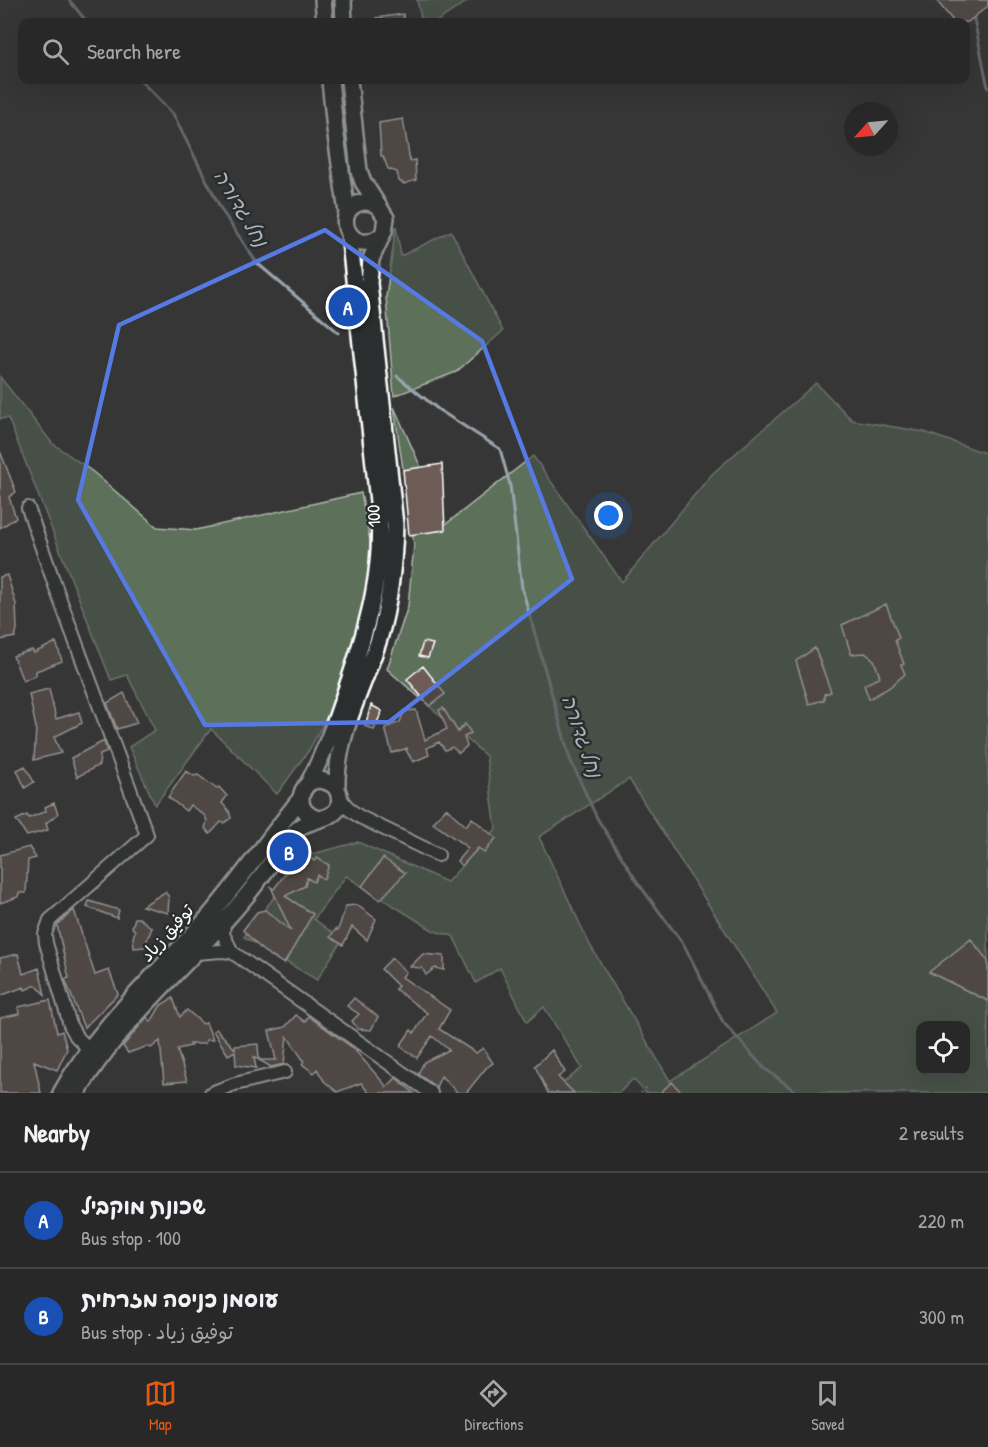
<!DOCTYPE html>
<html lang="en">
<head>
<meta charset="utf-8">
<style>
  body { margin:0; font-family:"Patrick Hand","Playpen Sans Arabic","Playpen Sans Hebrew",sans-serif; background:#313030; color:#f1f3f6 }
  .controls { position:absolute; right:18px; bottom:18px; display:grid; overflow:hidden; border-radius:12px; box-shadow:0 6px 24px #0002 }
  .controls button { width:54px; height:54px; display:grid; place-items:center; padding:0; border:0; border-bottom:2px solid #454445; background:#292828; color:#f1f3f6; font:30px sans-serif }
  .compass { position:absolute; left:844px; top:102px; width:54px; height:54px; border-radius:50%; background:#292828; box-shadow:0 6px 24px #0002; rotate:243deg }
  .you { position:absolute; left:609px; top:516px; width:21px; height:21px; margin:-15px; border:4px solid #fff; border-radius:50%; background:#1a73e8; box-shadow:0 0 0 9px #1a73e833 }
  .badge { display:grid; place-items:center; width:39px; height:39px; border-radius:50%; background:#ea580c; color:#fff; font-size:20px; font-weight:700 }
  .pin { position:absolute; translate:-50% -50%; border:3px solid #fff; box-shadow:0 2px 6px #0006 }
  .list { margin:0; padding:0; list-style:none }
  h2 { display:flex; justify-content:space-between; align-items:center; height:78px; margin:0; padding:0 24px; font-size:26px }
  h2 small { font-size:20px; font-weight:400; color:#a5a6a8 }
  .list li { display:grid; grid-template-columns:39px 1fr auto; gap:18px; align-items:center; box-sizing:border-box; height:96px; padding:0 24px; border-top:2px solid #454445 }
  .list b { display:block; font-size:22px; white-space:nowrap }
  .list p { margin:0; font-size:20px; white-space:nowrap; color:#a5a6a8 }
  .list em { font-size:20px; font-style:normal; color:#a5a6a8 }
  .icon { flex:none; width:33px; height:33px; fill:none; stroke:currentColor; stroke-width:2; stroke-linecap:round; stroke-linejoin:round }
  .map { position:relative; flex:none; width:988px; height:1093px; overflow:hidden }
  .search { position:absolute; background:#292828; box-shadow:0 6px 24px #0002; left:18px; right:18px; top:18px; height:66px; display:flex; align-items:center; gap:15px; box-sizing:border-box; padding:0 21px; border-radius:12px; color:#a5a6a8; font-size:22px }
  .sheet { height:270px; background:#292828 }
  nav { display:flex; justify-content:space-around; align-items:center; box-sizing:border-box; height:84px; border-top:2px solid #454445; background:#292828; font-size:16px; color:#a5a6a8 }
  nav a { display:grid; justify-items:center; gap:3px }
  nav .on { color:#ea580c }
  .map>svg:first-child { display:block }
  .green { fill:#5b6f5a; stroke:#adb7ac; stroke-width:1.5; fill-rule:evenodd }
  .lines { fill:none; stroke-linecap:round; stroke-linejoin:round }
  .stream { stroke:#9ba4ac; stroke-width:3 }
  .building { fill:#6d5b56; stroke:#fff; stroke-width:1.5 }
  .minor-casing { stroke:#fff; stroke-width:16 }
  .major-casing { stroke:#fff; stroke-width:20 }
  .path { stroke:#fff; stroke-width:1.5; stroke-dasharray:1.5 4.5; stroke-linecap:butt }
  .minor { stroke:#2a2d2e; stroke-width:12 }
  .major { stroke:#2a2d2e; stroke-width:15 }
  .marked { fill:none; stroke:#567ae2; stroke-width:4.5; stroke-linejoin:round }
  .labels { text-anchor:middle; stroke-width:5; stroke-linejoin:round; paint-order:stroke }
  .street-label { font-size:18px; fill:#fff; stroke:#2a2d2e }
  .water-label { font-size:20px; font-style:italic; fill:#acb3ba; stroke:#2a2d2e }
</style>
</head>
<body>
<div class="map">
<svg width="988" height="1093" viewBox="0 0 988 1093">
  <rect width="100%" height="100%" fill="#373636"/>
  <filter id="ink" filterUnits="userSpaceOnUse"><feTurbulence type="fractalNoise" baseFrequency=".0167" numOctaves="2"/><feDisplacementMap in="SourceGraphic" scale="12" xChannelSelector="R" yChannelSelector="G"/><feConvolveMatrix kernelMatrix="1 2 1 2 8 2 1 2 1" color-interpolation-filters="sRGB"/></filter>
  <g filter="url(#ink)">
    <!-- green -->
    <path class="green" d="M417,0H469L436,22H422Z
      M396,226L401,256L451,231L503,331L456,372L394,396L386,297Z
      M0,377L52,443L93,472L157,527L196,530L361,493L370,541L369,601L357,661L309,750L277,794L211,729L155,805L129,747L155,730L127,675L111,680L8,418L0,419Z
      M816,383L852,420L924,432L988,454V1093H646L633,1079L619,1093H550L582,1068L544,1007L527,1022L500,968L476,983L453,936L434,931L346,876L314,919L342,940L317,980L244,937L305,856L358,842L447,882L496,829L486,756L387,669L408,606L414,545L394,407L446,524L533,456L622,582L712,474ZM629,779L777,1013L670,1081L590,945L539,837ZM920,1026H966V1070H920Z"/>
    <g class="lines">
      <!-- stream -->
      <path class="stream" d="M69,0L87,22
        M973,14L988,88
        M140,80L173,114L222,211L257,263L339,333
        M397,376L439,410L500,449L510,485L522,588L570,759L597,818L638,883L684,945L723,1022L764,1068L798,1093"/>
    </g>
    <!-- building -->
    <path class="building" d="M936,0H988V6L968,22H954Z
      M403,14L404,22H376V18Z
      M403,119L410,161L415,160L416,180L404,184L399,181L397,172L388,169L383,156H381L379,123Z
      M0,451L16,492L9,497L16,518L0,528Z
      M442,464L445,530L409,535L403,470Z
      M7,575L16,604L17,629L15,637L0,640V577Z
      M886,604L899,638L895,640L904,664L901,665L905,674L890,687L869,699L864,685L880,677L874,660L865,653L851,654L842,625Z
      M56,642L62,661L36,671V675L23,681L13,656L32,650L34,653Z
      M423,642L433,644L428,658L419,656Z
      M815,648L831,692L824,694V700L809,704L796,661Z
      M423,666L445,694L429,706L407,679Z
      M49,689L56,719L79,712L82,723L54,737L61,753L34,760L36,728L29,694Z
      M124,693L137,723L117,729L107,703Z
      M371,705L382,711L374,730L365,726Z
      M443,708L458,732L465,724L471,733L464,737L467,746L459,753L452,747L445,750L439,742L427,748L429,755L413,762L406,750L408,748L392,753L385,728L400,722L404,711L416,710L425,740L447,729L439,710Z
      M104,741L107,752L100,755L99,765L77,777L71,758Z
      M25,766L34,782L25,788L17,770Z
      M186,771L194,776L198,775L217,789L219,787L227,796L222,803L229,811L231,818L224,823L221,822L210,834L205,828L207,821L205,816L190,805L186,811L168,797Z
      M54,803L58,814L46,823L48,830L27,836L16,820L27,815L29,818L46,811L45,807Z
      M446,808L466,826L472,818L496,838L484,853L478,848L462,866L457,861L468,848L433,823Z
      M29,847L36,858L28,860L26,893H19L18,897L0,903V855Z
      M302,851L314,861L317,858L329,865L324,879L317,875L314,882L307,878L305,886L285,896L313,914L284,964L263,951L243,930L257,912L265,910L291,931L271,887L274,889Z
      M383,858L405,873L380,900L362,886Z
      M165,892L169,897L168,913L142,906Z
      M89,901L119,910L117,918L87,907Z
      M357,905L376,919L367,940L352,927L343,945L330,937L336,929L338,930L346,906Z
      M74,910L95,975L109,970L118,994L84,1028L65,979L69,978L57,925Z
      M135,918H139L152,928L144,947L134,948L133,938L135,931L132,927Z
      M971,939L988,961V1001L929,972Z
      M18,954L23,974L39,968L45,995L36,985L25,990L24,987L0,996V958Z
      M423,954L444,956V970L435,968L426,975L422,968L410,967Z
      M392,958L406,972L402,977L450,1010L439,1029L476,1053L483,1048L493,1063L486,1068L466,1093H458L441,1076L436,1087L418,1074L424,1062L449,1050L432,1036L417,1058L400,1046L411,1030L414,1033L427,1013L395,989L398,986L381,969Z
      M173,998L180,1017L187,1010L203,1024L206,1023L213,1040H206L205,1044H190L191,1046L177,1049L187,1081L164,1083L160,1041L151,1048L148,1046L128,1053L123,1046L147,1017L151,1022L161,1005Z
      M354,998L378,1017L371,1030L358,1029L352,1021L359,1014L347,1006Z
      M50,1000L57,1033L62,1031L67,1049L57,1070L34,1061L41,1093H0V1018L19,1014L18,1007Z
      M296,1015L305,1022L308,1016L353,1048L387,1087L396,1078L414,1093H369L361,1083L337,1092L324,1081L317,1069L314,1073L302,1064L304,1061L287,1036L284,1064L271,1067L254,1057L256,1068L236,1065L235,1051L228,1055L213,1031L216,1029L235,1049V1046L258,1044L259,1060H276L269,1031L285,1027Z
      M552,1050L565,1072L558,1077L574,1093H548L535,1066Z
      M672,1082L682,1093H660Z"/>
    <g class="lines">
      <!-- minor casing -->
      <g class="minor-casing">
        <path id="minor" d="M28,508L58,594L147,835L50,920L45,934L46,943L70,1025L76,1036L90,1050
          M339,797L350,810L360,817L438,855
          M224,922L223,934L232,952L431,1093
          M196,953L221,951L232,952
          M211,1093L235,1084L285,1072"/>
      </g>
      <!-- major casing -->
      <g class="major-casing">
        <path id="major" d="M323,0L325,22
          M343,0L344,22
          M330,80L335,129L347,213
          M379,207C372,202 365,200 357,204C331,216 353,258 381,236
          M308,784C326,750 338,714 350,678C369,621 383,571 379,511L349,233
          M337,790C335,737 363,689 379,639C390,602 394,564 395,525L369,283L371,259L384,231L386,218L363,182L359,171L349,80
          M61,1093C96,1029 156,975 205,921C239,882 268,839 301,798
          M77,1093C126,1009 212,948 268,867C278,854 285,838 299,828C312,817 345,821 339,795C338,789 333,784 327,782C302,771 287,813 320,819"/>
      </g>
      <!-- path -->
      <path class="path" d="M641,1093L649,1085"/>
      <!-- minor -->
      <use href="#minor" class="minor"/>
      <!-- major -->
      <use href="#major" class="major"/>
    </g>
  </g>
  <!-- marked area -->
  <path d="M0 0H988V1093H0ZM325,230L482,341L572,579L389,722L205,725L78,500L119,325Z" fill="#373636" fill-opacity=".55" fill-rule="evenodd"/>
  <path class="marked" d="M325,230L482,341L572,579L389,722L205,725L78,500L119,325Z"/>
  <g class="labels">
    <!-- street labels -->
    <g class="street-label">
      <text transform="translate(374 516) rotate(-93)" y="6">100</text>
      <text transform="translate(167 933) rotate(-48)" y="6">توفيق زياد</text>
    </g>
    <!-- water labels -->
    <g class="water-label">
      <text transform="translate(241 208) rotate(59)" y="7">נחל גדורה</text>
      <text transform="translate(582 736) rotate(71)" y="7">נחל גדורה</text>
    </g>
  </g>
</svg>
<div class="controls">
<button><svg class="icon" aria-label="locate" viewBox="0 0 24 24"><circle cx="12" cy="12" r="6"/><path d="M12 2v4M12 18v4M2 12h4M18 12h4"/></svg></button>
</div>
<svg class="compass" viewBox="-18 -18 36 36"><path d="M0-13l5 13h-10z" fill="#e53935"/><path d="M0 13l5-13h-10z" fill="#a5a6a8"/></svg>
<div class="you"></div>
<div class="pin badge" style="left:348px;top:307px;background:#1a4fb4">A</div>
<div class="pin badge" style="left:289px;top:852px;background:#1a4fb4">B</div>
<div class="search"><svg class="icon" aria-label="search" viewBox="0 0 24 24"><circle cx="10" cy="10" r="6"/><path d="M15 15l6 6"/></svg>Search here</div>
</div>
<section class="sheet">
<h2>Nearby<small>2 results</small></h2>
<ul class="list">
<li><span class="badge" style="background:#1a4fb4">A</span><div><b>שכונת מוקביל</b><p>Bus stop · 100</p></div><em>220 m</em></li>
<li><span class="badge" style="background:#1a4fb4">B</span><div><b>עוסמן כניסה מזרחית</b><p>Bus stop · توفيق زياد</p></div><em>300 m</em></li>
</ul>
</section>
<nav>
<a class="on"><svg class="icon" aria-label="map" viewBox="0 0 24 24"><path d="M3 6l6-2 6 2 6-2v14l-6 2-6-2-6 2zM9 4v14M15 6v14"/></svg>Map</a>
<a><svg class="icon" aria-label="directions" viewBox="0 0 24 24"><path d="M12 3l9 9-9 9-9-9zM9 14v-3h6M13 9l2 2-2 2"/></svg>Directions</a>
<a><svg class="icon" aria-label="saved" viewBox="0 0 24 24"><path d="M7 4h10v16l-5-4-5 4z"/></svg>Saved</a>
</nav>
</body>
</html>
